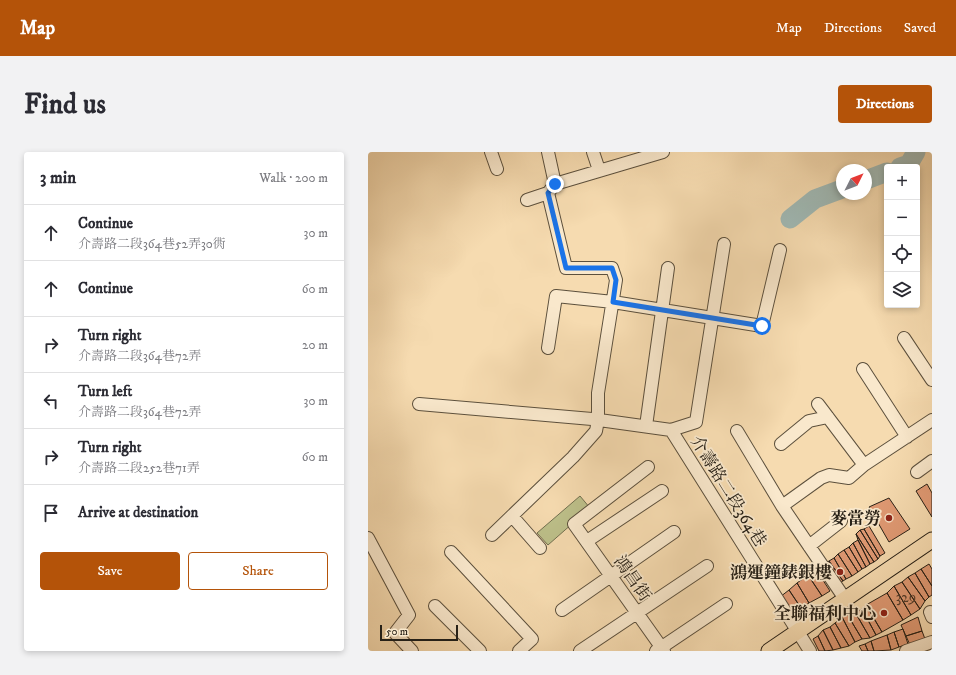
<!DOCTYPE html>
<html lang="en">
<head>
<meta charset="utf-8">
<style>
  body { margin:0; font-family:"IM FELL DW Pica","Noto Serif TC",serif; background:#f2f2f3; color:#2b2b33 }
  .controls { position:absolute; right:12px; top:12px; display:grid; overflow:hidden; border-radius:4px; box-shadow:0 2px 6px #0003 }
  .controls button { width:36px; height:36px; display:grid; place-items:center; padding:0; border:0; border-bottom:1px solid #e1e1e2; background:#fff; color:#2b2b33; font:20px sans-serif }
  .compass { position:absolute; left:468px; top:12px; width:36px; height:36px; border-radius:50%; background:#fff; box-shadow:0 2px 6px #0003; rotate:48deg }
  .scale { position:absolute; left:12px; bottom:10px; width:78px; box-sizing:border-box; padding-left:4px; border:2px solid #282117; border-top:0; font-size:11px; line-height:14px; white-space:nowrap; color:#282117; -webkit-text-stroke:3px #f9e8cc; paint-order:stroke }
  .stop { position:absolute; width:12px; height:12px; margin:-9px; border:3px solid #1a73e8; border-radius:50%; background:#fff }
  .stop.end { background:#1a73e8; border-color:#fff; box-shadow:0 1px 4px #0008 }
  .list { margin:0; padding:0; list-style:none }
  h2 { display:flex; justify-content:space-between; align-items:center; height:52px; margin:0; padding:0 16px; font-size:17px }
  h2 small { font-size:13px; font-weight:400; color:#7c7c81 }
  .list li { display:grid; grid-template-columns:26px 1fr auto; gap:12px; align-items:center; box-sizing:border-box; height:56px; padding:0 16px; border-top:1px solid #e1e1e2 }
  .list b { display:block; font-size:15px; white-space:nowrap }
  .list p { margin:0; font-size:13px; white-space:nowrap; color:#7c7c81 }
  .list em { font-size:13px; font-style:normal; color:#7c7c81 }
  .actions { display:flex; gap:8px; padding:12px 16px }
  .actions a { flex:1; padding:9px 0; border:1px solid #b45309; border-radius:4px; text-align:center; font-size:14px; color:#b45309 }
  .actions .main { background:#b45309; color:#fff }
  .icon { flex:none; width:22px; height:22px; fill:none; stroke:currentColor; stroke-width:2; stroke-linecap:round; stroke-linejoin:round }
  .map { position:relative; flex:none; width:564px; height:499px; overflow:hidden; border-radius:4px }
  header { display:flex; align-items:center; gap:24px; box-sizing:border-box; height:56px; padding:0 20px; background:#b45309; color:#fff }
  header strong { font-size:19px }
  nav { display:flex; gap:22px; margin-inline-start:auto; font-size:14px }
  .intro { display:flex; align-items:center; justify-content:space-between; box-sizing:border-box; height:96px; padding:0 24px }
  h1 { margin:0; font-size:28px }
  .button { padding:10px 18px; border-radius:4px; background:#b45309; color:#fff; font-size:14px; font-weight:700 }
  main { display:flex; gap:24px; padding:0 24px }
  aside { flex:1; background:#fff; border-radius:4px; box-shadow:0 2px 6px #0003 }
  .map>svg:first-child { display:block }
  .green { fill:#bdc08a; stroke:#727050 }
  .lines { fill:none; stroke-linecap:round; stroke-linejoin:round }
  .river { stroke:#a0b9b5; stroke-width:19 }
  .building { fill:#e09a74; stroke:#282117 }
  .minor-casing { stroke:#5c503d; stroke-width:14 }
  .major-casing { stroke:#282117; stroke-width:17 }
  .minor { stroke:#f9e8cc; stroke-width:12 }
  .major { stroke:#f6dbb0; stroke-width:15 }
  .route { stroke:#1a73e8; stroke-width:5 }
  .poi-dot { fill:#8f2418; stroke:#f9e8cc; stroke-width:1.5 }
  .labels { text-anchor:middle; stroke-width:3.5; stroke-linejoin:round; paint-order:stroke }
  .number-label { font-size:15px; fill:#563f2e }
  .street-label { font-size:17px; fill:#282117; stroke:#f9e8cc }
  .poi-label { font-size:17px; font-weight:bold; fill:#282117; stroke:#f9e8cc; text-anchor:end }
</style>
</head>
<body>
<header>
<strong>Map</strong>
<nav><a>Map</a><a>Directions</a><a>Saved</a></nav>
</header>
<div class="intro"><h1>Find us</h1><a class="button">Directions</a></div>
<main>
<aside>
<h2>3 min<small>Walk · 200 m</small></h2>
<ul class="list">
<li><svg class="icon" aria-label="ahead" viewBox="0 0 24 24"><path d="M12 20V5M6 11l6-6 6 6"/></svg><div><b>Continue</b><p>介壽路二段364巷52弄30衖</p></div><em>30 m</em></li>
<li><svg class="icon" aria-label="ahead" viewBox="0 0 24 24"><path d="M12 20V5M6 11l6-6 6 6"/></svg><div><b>Continue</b></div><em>60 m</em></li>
<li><svg class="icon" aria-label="right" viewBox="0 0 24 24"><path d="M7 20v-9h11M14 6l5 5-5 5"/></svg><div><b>Turn right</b><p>介壽路二段364巷72弄</p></div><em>20 m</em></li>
<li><svg class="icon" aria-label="left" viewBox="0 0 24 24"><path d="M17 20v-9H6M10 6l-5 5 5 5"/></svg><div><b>Turn left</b><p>介壽路二段364巷72弄</p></div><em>30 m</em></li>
<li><svg class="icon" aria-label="right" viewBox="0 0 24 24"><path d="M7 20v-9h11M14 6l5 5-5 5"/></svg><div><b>Turn right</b><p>介壽路二段252巷71弄</p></div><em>60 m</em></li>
<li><svg class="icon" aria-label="arrive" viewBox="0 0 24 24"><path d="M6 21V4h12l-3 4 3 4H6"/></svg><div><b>Arrive at destination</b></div></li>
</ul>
<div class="actions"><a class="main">Save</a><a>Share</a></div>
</aside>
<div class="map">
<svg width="564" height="499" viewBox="0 0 564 499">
  <rect width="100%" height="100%" fill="#f6dbb0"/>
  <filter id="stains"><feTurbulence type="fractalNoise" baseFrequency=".005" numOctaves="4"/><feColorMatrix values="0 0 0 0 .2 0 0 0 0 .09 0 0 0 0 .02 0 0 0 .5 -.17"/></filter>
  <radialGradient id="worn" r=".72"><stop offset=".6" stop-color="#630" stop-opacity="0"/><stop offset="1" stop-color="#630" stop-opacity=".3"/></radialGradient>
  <!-- green -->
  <path class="green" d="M212,344L222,356L180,393L169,381Z"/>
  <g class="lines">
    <!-- river -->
    <path class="river" d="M532,15L541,12L548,0
      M498,28L519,20
      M422,67L447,47L474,37"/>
  </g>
  <!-- building -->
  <path class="building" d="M559,332L564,341V365L548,339Z
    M521,346L542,377L521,390L501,355Z
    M501,374L517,401L512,404L496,377Z
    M496,377L512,404L510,407L492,378Z
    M492,378L510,407L506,410L488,382Z
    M488,382L506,410L502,412L490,388Z
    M490,388L502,412L498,415L485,391Z
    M485,391L498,415L494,417L481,395Z
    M481,395L494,417L490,420L476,398Z
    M476,398L490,420L484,424L470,402Z
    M470,402L484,424L478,427L466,406Z
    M466,406L478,427L475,429L461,409Z
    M461,409L475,429L469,432L456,412Z
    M561,412L564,417V434L553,417Z
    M553,417L564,434V443L561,445L547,421Z
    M449,419L462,439L454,444L440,423Z
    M547,421L561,445L557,449L540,425Z
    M440,423L454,444L441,451L429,431Z
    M540,425L557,449L552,457L534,430Z
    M534,430L552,457L543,463L526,434Z
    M429,431L441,451L433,456L421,438Z
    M526,434L543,463L535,468L519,441Z
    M421,438L433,456L423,462L412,445Z
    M519,441L535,468L514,480L498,453Z
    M498,453L514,480L508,483L494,457Z
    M494,457L508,483L502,486L487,460Z
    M487,460L502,486L494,487L479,462Z
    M479,462L494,487L487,490L474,465Z
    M474,465L487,490L481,494L467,471Z
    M550,465L554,479L538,484L533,473Z
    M467,471L481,494L473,496L462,475Z
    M462,475L473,496L465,498L455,478Z
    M535,477L540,492L531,495L526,480Z
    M455,478L465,498L457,499L450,484Z
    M554,479L557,487L542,493L538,484Z
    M526,480L531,495L523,498L519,483Z
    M519,483L523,498L506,499L503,489Z
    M450,484L457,499H451L445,487Z
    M503,489L506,499H500L497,492Z
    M497,492L500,499H494L491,494Z"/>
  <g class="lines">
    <!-- minor casing -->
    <g class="minor-casing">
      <path id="minor" d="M123,0L129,17
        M180,0L187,32
        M225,0L231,18
        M159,48L180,41
        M536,186L564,228
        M180,196L188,144L245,150L394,174L412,98
        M495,217L539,285
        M51,252L224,267L303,278L328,270L356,92
        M450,252L496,313
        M278,274L300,116
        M303,278L442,499
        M369,279L414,354L477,447
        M413,292L441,269L460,265
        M280,315L206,372L296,499
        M549,320L564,309
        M414,354L453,326L461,323L481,326L496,313L564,268
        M144,364L172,396
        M124,383L205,305L228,279L230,268V241L248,128L244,116H198L180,41L187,32L295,0
        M0,386L41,463L27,481L44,499
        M219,389L294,339
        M441,394L473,369
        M83,400L164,487L151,499
        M67,454L112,499
        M194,458L306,380
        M562,460L564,465
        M212,499L339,414
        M288,499L358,452
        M538,499L564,490"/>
    </g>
    <!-- major casing -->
    <g class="major-casing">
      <path id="major" d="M401,499L564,388"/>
    </g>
    <!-- minor -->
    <use href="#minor" class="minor"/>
    <!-- major -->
    <use href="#major" class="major"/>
  </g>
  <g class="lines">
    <!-- route -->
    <path class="route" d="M187,32L180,41L198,116H244L248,128L245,150L394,174"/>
  </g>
  <!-- markers -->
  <g class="poi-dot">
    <circle cx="521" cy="366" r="4"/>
    <circle cx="472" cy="420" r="4"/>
    <circle cx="516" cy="461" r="4"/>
  </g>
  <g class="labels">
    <!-- number labels -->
    <g class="number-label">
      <text x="538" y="450">329</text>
    </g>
    <!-- street labels -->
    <g class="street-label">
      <text transform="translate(361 339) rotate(58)" y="6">介壽路二段364巷</text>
      <text transform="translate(265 426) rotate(55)" y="6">鴻昌街</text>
    </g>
    <!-- poi labels -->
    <g class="poi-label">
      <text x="513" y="372">麥當勞</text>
      <text x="464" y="426">鴻運鐘錶銀樓</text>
      <text x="508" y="467">全聯福利中心</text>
    </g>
  </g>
  <rect width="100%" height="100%" filter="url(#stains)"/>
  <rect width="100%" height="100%" fill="url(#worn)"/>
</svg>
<div class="controls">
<button>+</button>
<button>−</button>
<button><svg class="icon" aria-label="locate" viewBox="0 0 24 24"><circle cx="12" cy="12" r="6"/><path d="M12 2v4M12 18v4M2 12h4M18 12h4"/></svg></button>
<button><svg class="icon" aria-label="layers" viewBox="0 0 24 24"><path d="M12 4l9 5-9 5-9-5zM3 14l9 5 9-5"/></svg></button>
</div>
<svg class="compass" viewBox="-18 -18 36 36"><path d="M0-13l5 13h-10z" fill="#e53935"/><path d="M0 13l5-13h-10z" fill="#7c7c81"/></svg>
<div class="scale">50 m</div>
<div class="stop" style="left:394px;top:174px"></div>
<div class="stop end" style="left:187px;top:32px"></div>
</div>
</main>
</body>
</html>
